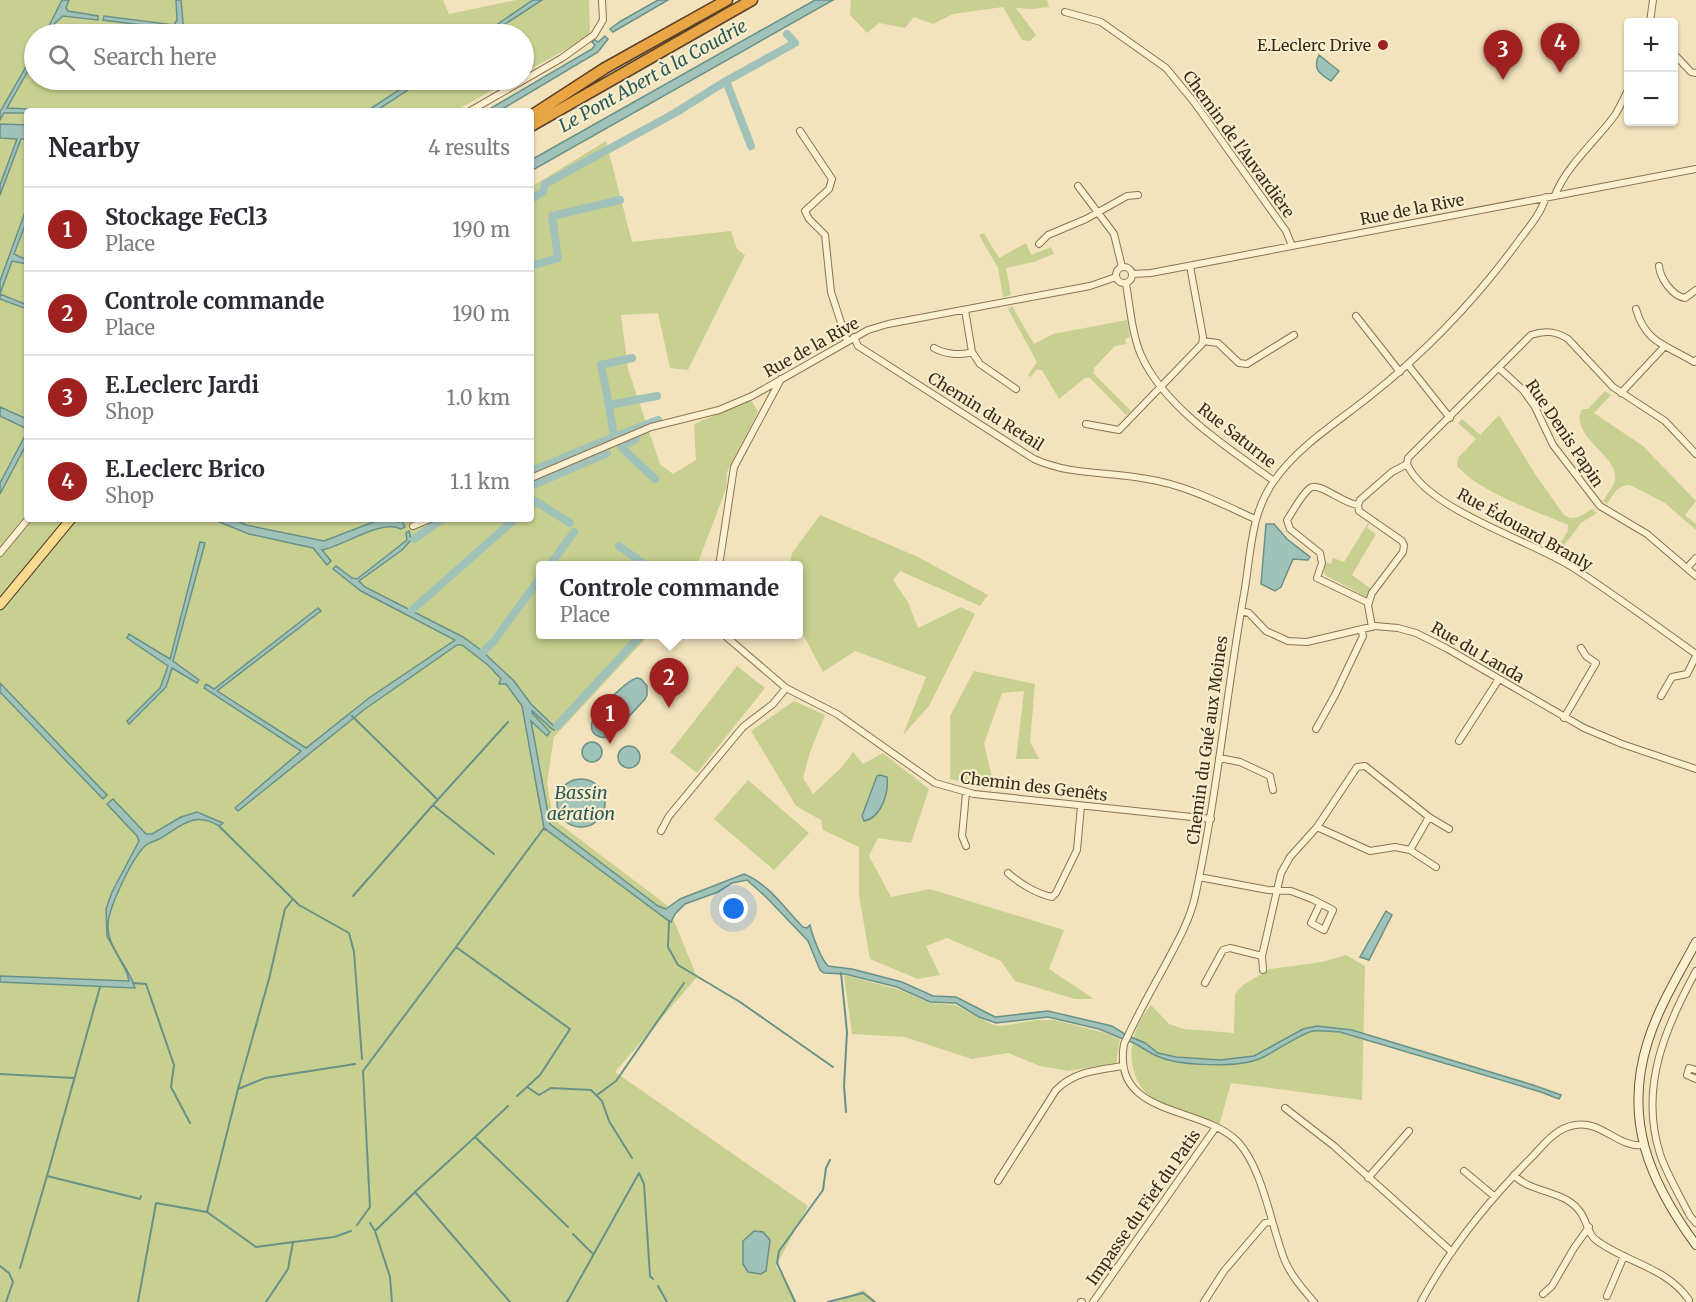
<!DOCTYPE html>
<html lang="en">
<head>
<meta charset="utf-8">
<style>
  body { margin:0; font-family:Merriweather,serif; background:#f7f7f7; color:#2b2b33 }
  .controls { position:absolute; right:18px; top:18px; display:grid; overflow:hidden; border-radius:6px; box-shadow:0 2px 4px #0004 }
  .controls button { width:54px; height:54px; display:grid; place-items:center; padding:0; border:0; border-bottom:2px solid #e1e1e2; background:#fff; color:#2b2b33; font:30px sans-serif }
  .you { position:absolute; left:734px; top:909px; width:21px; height:21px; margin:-15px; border:4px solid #fff; border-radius:50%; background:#1a73e8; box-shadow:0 0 0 9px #1a73e833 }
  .badge { display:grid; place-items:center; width:39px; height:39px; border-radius:50%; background:#9f211f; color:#fff; font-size:20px; font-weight:700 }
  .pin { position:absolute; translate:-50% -50px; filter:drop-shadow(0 2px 3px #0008) }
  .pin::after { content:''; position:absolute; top:32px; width:21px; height:18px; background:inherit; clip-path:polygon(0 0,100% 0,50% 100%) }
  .popup { position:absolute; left:536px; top:561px; width:267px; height:78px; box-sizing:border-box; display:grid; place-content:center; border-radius:6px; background:#fff; filter:drop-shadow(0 2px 4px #0005); font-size:20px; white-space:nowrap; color:#7c7c81 }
  .popup b { font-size:22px; color:#2b2b33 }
  .popup::after { content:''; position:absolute; left:50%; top:100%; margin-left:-12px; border:12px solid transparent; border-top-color:#fff }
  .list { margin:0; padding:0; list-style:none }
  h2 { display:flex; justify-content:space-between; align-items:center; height:78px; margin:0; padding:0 24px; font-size:26px }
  h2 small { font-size:20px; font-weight:400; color:#7c7c81 }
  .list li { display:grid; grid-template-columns:39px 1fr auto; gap:18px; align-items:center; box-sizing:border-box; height:84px; padding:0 24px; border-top:2px solid #e1e1e2 }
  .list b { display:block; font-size:22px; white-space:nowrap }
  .list p { margin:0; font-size:20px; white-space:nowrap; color:#7c7c81 }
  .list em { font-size:20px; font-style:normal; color:#7c7c81 }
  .icon { flex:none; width:33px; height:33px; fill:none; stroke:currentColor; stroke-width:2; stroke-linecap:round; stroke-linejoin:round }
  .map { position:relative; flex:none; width:1696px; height:1302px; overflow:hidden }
  .search { position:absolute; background:#fff; box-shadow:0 2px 4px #0004; left:24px; top:24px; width:510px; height:66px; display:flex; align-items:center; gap:15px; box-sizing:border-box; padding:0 21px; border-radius:33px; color:#7c7c81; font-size:22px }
  .panel { position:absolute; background:#fff; box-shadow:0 2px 4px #0004; left:24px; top:108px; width:510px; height:414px; border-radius:6px }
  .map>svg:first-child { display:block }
  .green { fill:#c7d090 }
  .water { fill:#a1c2b9; stroke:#689188; stroke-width:1.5 }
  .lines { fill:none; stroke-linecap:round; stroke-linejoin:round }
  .stream { stroke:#689188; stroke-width:2 }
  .canal { stroke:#a1c2b9; stroke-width:8 }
  .street-casing { stroke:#8b7354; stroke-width:8 }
  .secondary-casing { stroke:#6d5438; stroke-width:10 }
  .primary-casing { stroke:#584029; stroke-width:11 }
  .highway-casing { stroke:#584029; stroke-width:13 }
  .street { stroke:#fcf0d1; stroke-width:6 }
  .secondary { stroke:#fcf0d1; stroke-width:8 }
  .primary { stroke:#f9db90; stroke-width:9 }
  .highway { stroke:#eaa544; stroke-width:10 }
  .poi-dot { fill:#9f211f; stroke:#f8edcd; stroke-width:2 }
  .labels { text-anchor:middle; stroke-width:4.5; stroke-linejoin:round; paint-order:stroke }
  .poi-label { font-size:16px; fill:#392a1b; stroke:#f8edcd; text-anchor:end }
  .street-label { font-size:16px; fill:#392a1b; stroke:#f8edcd }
  .water-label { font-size:18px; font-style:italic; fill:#285a58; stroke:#f8edcd }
</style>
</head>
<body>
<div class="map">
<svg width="1696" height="1302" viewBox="0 0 1696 1302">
  <rect width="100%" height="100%" fill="#f2e3bd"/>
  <!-- green -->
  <path class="green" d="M0,0H443L449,14L516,0H589L590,36L524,73V34H34V80H511L455,111H27V519H531V187L606,141L632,242L731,231L737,249L745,255L688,370L670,368L658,313L621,315L628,369L660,464L673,474L696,460L694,424L751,400L758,412L727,472L726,489L697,565L540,566V634L649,635L554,737L547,783L553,819L668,906L697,977L615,1072L808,1206L776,1266L797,1302H0Z
    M851,0H1047L1049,7L1032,9L1016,8L1036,35L1030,41L1022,40L1003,7L953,14L933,24L914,17L905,28L879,23L867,33L850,15Z
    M984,233L999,258L1026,243L1031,255L1051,247L1054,254L1034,262L1006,268L1011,295L1003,297L998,268L979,235Z
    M1012,306L1034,344L1053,334L1127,320L1130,337L1125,339L1126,344L1115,346L1094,368L1093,373L1131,411L1126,415L1090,378H1085L1059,399L1042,370H1036L1031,377L1028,375L1037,362L1008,309Z
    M1605,391L1611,395L1594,413L1643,446L1696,501L1685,515L1696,524V530L1665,503L1630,485C1617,485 1613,495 1607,504L1603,501C1607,495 1613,487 1615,480C1620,456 1568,436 1582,409H1588Z
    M1499,415L1535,474L1564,515C1574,522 1583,515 1592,509L1597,513L1581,523L1560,551L1556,549L1568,531V525C1536,511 1479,492 1457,466L1458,458L1476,439L1458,423L1462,419L1480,435Z
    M820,515L918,557L988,595L980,606L900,571L893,580L908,602L918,628L961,607L975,614L929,706L903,735L926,677L855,651L823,672L798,625V566L790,565L792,553Z
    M1368,523L1369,524L1367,528L1376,534L1352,575L1371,589L1366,597L1325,575L1324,570L1326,562L1331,564L1333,558L1344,562Z
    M737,666L765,688L697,773L670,752Z
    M974,671L1035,684L1030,742L1039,759H1016L1024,691L1002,693L984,744L995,789L950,779V716Z
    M794,701L825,715L810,752L803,778L813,794L842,767L853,752L863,764L883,753L929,789L911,843L878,838L869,856L891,897L930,889L1064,930L1049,969L1094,999H1075L1015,981L1001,961L947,938L926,946L940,975L918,979L870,959L859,895V847L823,830L821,820L796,806L751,731Z
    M748,780L809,833L774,870L714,819Z
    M1346,955L1365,966L1362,1100L1231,1083L1219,1126C1205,1120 1155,1102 1147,1094C1122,1069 1130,1029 1151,1005L1169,1024L1184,1029L1234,1033L1235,994L1243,985L1270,969L1322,962Z
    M844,975L900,990L929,1003L955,1005L991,1024L1001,1026L1037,1020H1055L1105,1033L1120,1039L1116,1063L1069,1071L1040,1066L1008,1053L972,1059L905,1037L852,1034Z
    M864,1290L876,1302H833Z"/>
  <!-- water -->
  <path class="water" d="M62,0H69L66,8L68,11L98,16V20L63,16L55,23L49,34H45Z
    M176,0H181L184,34H178L177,31L173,29L103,20L104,16L174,25L177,20Z
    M533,0H542L490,34H483Z
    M658,0H668L613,32L610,29L621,21Z
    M815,0H833L531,171V160Z
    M605,36L608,39L598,52L499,111H486L592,49L595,45L592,42L595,40L598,42Z
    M34,53V60L7,108L28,109L27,113H4L0,120V112Z
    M1319,55L1339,71L1331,81C1320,74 1312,69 1319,55Z
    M414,80H423L376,111H367Z
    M0,124L27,125V139H21L0,195V185L17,139L0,138Z
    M27,207V220L14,254L27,260V264L12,261L0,294L27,305V309L0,299V281Z
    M0,407L27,419V429L0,416Z
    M27,432V443L0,494V483Z
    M212,519H233L246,525L324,541L381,519L399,522L401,519L405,527L401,529C381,519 344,546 322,550L331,561L327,565L313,548L249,534Z
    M1266,524H1274L1287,539L1310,557L1308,560L1293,559L1281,587L1275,591L1261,584Z
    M409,531L411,540L402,550L359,581L365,587L463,637L481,650L514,681L531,704L556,728L554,730L552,729L532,711V713L550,732L547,736L531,721L550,824L658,906L666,909L680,899L744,874C769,884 785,909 803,927L807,928L810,925C812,935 821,959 828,966L852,969L902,982L933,996L956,997L995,1017L1048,1011L1112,1026L1125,1034L1123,1039L1099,1029L1048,1017L996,1023L979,1017L956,1003L930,1002L897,987L845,974L824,973L820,970L808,941L766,897L747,880L732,883L718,892L685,904L675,914L671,922L669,921L544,828L522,706L506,684H499L501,679L488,665L462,645H457L365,709L238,811L235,808L301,751L204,688L206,684L214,689L318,608L321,611L217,691L306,748L369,698L455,640L361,591L333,569L336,566L352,578L357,579L407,540L406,533Z
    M200,542L205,543L173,661L199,680L197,683L172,668L166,687L129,724L127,721L160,688L168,666L127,638L129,634L170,659Z
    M637,678L641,679L647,686V695L645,699L610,737C600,739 589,735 592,722C595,712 627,680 637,678Z
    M0,683L107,795L103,799L0,692Z
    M582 752a10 10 0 1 1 20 0a10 10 0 1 1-20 0Z
    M618 757a11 11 0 1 1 22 0a11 11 0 1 1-22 0Z
    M880,775L887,777C889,793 881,818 864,821L862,816L877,776Z
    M557 803a24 24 0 1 1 48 0a24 24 0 1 1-48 0Z
    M113,799L146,834H152L181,817L197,812L223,823L219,826C195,811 182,825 161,838C156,841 149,842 145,846C132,858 108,909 108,925C107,948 130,968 135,988L0,982V976L129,981L127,973L107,936L106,909L112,892L139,841L137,836L107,804Z
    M1386,911L1392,915L1369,960L1360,957Z
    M1317,1026L1352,1030L1533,1085L1561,1095L1559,1099L1541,1092L1340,1032C1331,1032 1322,1030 1313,1031C1299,1034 1274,1053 1259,1059C1237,1068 1178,1066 1157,1056C1147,1052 1140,1045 1129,1041L1131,1037L1145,1043L1158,1053L1176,1057L1220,1060L1254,1056L1303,1029Z
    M754,1231L763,1232L770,1240L766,1271L761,1274L748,1272L743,1264V1241Z"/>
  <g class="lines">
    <!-- stream -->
    <path class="stream" d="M352,716L438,800
      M433,805L508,722
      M220,827L299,905L349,933L354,952L362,1059
      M353,896L433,805L494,854
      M669,921L668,947L678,965L740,1002L833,1067
      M456,947L544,828L546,830
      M841,973L847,1032L844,1086L846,1112
      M133,983L146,984L174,1065L171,1087L190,1123
      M100,987L47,1176L140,1199L141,1196
      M0,1074L74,1078
      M527,1087L539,1095L551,1088L591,1090L602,1101L609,1121L632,1158
      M238,1089L269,979L285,909L292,900
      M597,1095L616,1081L684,983
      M475,1137L508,1106
      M370,1223L375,1231L415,1192
      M357,1225L370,1207L363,1071L456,947L570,1029L540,1075L517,1096
      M375,1231L390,1277L392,1302
      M573,1234L593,1254
      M293,1242L256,1247L207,1212L238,1089L265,1078L355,1064
      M0,1266L9,1273L13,1282L6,1302
      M20,1268L47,1176
      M658,1286L667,1302
      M138,1302L156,1203L207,1212
      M266,1302L288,1269L293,1242L334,1237L351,1231
      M510,1302L415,1192L475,1137L568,1227
      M567,1302L639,1173L644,1184L650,1276L653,1279
      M795,1302L777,1263L779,1251L823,1190L826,1168L830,1160
      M828,1302L863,1293L875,1302"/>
    <!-- canal -->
    <path class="canal" d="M726,81L795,43L787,34
      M531,199L543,192L545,184L675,113L726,81L751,146
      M531,266L558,258L552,216L620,200
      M632,358L601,365L609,405L657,396
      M609,405L614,437L658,420
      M636,439L621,447L655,479
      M531,471L614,437
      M531,486L607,453
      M531,505L535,501L570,523
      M414,539L443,519
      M619,546L647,566
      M549,566L574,532
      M411,611L515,519
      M483,652L494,641L540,578
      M557,726L642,634"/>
    <!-- street casing -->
    <g class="street-casing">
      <path id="street" d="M1065,12L1101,22L1166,68L1194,102L1286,231L1292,246
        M1650,22L1653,0
        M1674,54L1691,72L1696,73
        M470,111L562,58L594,35L603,20L602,0
        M800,131L832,179L829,189L805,211L809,219L825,235L831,292L847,341
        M1078,186L1114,234L1122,267
        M1555,195C1567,165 1596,141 1615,115C1620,107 1624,98 1628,90
        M1039,244L1048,235L1086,219L1127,196L1138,195
        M1659,266C1660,278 1672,296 1685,298L1696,290
        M1116 275a8 8 0 1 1 16 0a8 8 0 1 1-16 0Z
        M1132,274L1151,273L1696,169
        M1126,284C1130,307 1132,334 1141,355C1164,407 1229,449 1274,481
        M1636,309C1646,344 1667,345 1694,362L1696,360
        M965,310L972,352L980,364L1016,389
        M1356,316L1400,372
        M854,337L858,346L1034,459C1072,476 1107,471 1147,479C1186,485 1220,503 1255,519
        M1203,341L1218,343L1239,363L1247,364L1294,335
        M934,348C945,354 960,356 972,352
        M1408,365L1450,418
        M1499,368L1523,390L1535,407L1553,445L1600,506L1647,534L1696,576
        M1621,393L1664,347
        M1086,424L1119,430L1202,344L1203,337L1190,266
        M1407,464C1427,510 1530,540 1572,567C1614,594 1655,625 1696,654
        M531,478L651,427L719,410L752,396L868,330L888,324L1090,286L1116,277
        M1358,505C1343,504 1319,481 1310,488C1301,495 1294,510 1287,520L1290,529L1320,553L1322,563L1317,578L1369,603
        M413,526L430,519
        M0,553L28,519
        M719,566L734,467L781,379
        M1687,568L1696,558
        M1241,611L1249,613L1266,631L1288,641L1307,642L1375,626L1398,628L1416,633L1446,648L1584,728L1622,744L1696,769
        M1372,627L1368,605L1372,593L1403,552L1404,545L1402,541L1359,511L1358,505L1360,500L1392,472L1407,464L1408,458L1531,335C1545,330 1556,331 1568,339L1613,387L1665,421L1696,454
        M723,634L786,688L837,714L935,783L974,794L1211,819
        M1661,696L1672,677L1687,674L1696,656
        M1564,718L1596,663L1586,656L1581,648
        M1316,729L1335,695L1363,636L1361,629
        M1459,741L1499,679
        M1219,758L1240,762L1270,776L1273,790
        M1429,817L1449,829
        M1317,827L1357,767L1365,766L1429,817L1410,850
        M661,831L669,816L743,727L773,704L786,688
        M966,846L962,836L966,793
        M1008,873C1019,883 1037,894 1052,897L1056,893L1077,850L1081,806
        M1199,877L1268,890L1291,891L1312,899L1333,910L1324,930L1311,923L1320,904
        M1263,970L1262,956L1281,873L1290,857L1317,827L1370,851L1395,847L1410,850L1436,867
        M1696,971C1665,1028 1639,1088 1660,1154C1667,1175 1680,1196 1690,1216L1696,1223
        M1205,983L1223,950L1230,948L1262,956
        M1696,1070L1689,1068L1687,1075L1696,1079
        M1285,1108L1334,1146L1452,1252
        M1464,1171L1494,1196
        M1514,1175C1528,1190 1550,1190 1567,1200C1589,1213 1584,1231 1596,1240C1626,1263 1667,1267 1689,1300
        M1368,1178L1409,1131
        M998,1181L1056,1090C1075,1071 1098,1070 1123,1066
        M1543,1294L1552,1286L1574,1248L1589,1227
        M1607,1296L1624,1256
        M1081,1302H1082
        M1093,1302L1216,1127
        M1204,1302L1224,1271L1265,1223L1272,1222
        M1314,1302C1303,1289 1292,1277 1285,1261C1271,1226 1263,1169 1238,1142C1203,1105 1111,1118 1124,1044C1136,1018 1149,994 1163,969C1175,946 1189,923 1195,897C1217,797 1226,695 1244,594C1251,555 1250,514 1274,481C1298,446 1338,422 1370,396C1427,351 1478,297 1520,239C1530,226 1541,213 1546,197
        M1421,1302C1450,1248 1489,1200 1532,1157C1544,1144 1556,1128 1575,1125C1601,1120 1618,1148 1643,1145"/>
    </g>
    <!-- secondary casing -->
    <g class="secondary-casing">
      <path id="secondary" d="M1696,942C1679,974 1659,1006 1648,1041C1623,1119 1649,1181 1696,1245"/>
    </g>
    <!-- primary casing -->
    <g class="primary-casing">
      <path id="primary" d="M0,605L71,519"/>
    </g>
    <!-- highway casing -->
    <g class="highway-casing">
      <path id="highway" d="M531,116L605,68L727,0
        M531,126L752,0"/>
    </g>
    <!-- street -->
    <use href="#street" class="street"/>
    <!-- secondary -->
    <use href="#secondary" class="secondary"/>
    <!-- primary -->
    <use href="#primary" class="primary"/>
    <!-- highway -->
    <use href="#highway" class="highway"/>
  </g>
  <!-- markers -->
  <circle class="poi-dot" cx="1383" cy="45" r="6"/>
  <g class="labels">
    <!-- poi labels -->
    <g class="poi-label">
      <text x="1371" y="51">E.Leclerc Drive</text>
    </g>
    <!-- street labels -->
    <g class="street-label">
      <text transform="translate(1239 144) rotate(54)" y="6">Chemin de l'Auvardière</text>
      <text transform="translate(1412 209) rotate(-11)" y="6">Rue de la Rive</text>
      <text transform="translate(811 347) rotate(-29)" y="6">Rue de la Rive</text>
      <text transform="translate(986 411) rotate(32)" y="6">Chemin du Retail</text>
      <text transform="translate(1565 433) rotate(56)" y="6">Rue Denis Papin</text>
      <text transform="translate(1237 435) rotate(38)" y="6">Rue Saturne</text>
      <text transform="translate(1525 529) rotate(29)" y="6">Rue Édouard Branly</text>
      <text transform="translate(1478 652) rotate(30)" y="6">Rue du Landa</text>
      <text transform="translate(1207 740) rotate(-82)" y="6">Chemin du Gué aux Moines</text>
      <text transform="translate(1034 786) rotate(7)" y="6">Chemin des Genêts</text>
      <text transform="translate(1143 1207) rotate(-55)" y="6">Impasse du Fief du Patis</text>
    </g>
    <!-- water labels -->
    <g class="water-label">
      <text transform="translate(653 76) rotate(-29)" y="6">Le Pont Abert à la Coudrie</text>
      <text x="581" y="799">Bassin<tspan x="581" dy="21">aération</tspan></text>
    </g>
  </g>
</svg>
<div class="controls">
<button>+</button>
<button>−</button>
</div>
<div class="you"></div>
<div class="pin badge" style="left:610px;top:744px">1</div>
<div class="pin badge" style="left:669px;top:708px">2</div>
<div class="popup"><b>Controle commande</b>Place</div>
<div class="pin badge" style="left:1503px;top:80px">3</div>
<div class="pin badge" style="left:1560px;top:73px">4</div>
<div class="search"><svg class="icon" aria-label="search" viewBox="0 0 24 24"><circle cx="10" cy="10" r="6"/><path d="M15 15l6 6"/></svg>Search here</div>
<section class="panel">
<h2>Nearby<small>4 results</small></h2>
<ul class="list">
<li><span class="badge">1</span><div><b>Stockage FeCl3</b><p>Place</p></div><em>190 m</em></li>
<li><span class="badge">2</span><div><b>Controle commande</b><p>Place</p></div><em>190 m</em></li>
<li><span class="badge">3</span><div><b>E.Leclerc Jardi</b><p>Shop</p></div><em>1.0 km</em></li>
<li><span class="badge">4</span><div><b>E.Leclerc Brico</b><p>Shop</p></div><em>1.1 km</em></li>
</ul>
</section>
</div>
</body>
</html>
